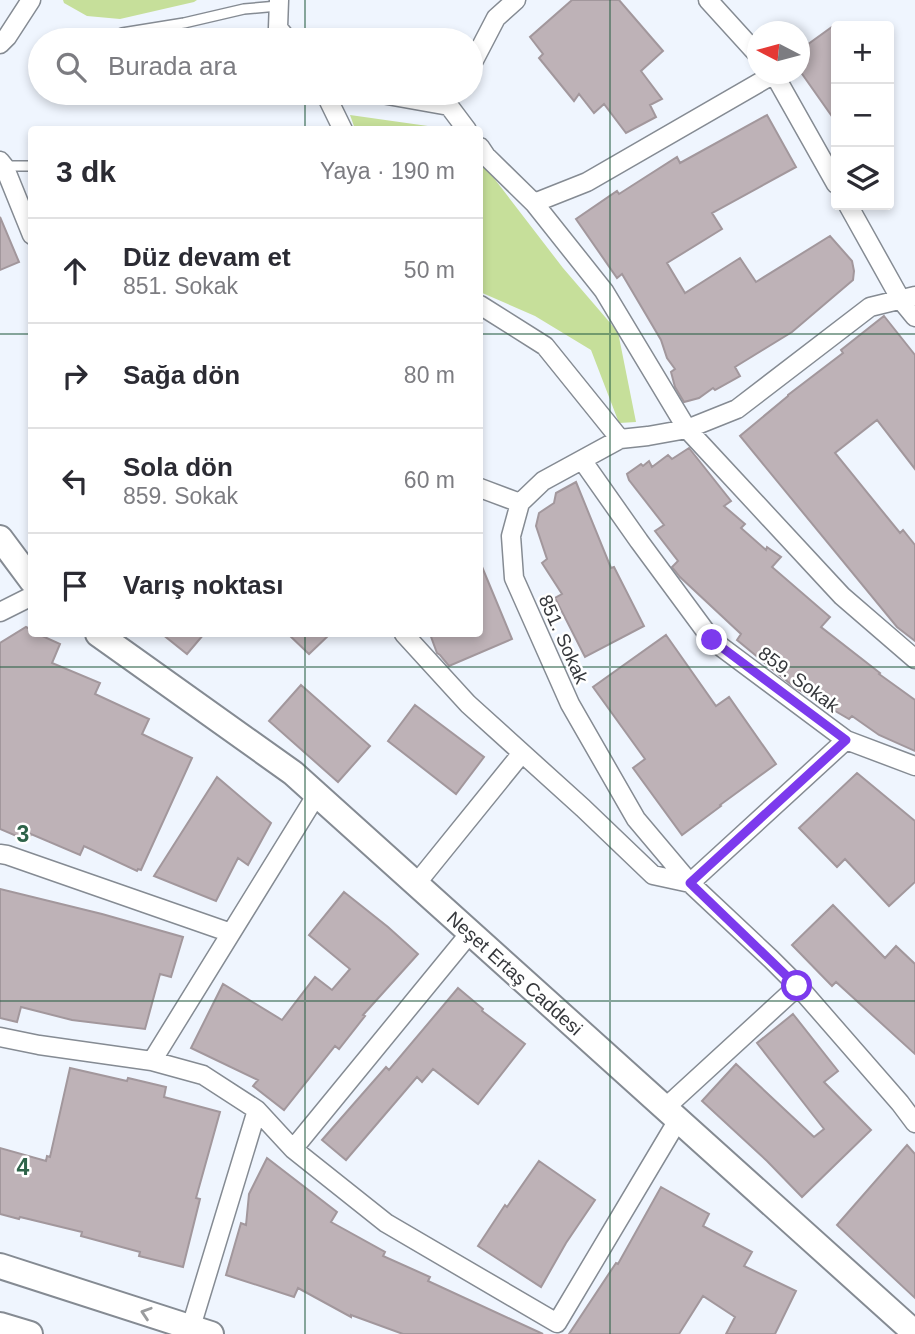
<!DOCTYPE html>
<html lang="tr">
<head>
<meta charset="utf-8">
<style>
  body { margin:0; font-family:Arial,sans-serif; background:#f7f7f7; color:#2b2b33 }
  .controls { position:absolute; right:21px; top:21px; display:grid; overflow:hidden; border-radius:7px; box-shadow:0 4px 10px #0003 }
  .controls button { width:63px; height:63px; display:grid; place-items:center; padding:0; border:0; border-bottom:2px solid #e1e1e2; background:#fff; color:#2b2b33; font:35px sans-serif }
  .compass { position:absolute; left:747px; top:21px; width:63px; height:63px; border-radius:50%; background:#fff; box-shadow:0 4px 10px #0003; rotate:276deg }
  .stop { position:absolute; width:21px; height:21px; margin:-16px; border:5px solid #7c3aed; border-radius:50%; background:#fff }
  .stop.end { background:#7c3aed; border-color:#fff; box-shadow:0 2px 7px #0008 }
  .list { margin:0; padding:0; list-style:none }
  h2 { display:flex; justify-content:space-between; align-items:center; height:91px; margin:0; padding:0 28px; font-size:30px }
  h2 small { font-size:23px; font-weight:400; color:#7c7c81 }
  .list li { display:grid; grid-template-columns:46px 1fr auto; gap:21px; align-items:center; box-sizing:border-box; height:105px; padding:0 28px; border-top:2px solid #e1e1e2 }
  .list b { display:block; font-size:26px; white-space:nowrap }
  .list p { margin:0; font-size:23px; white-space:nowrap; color:#7c7c81 }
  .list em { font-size:23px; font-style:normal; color:#7c7c81 }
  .icon { flex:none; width:38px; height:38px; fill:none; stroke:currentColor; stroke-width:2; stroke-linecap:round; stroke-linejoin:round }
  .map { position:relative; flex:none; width:915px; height:1334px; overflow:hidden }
  .search { position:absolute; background:#fff; box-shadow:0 4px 10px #0003; left:28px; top:28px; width:455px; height:77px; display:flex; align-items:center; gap:18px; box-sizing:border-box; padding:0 24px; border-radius:38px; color:#7c7c81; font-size:26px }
  .panel { position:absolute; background:#fff; box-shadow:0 4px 10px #0003; left:28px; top:126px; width:455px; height:511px; border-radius:7px }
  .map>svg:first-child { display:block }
  .green { fill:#c6df9a }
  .building { fill:#beb2b7; stroke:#a2979c; stroke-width:2 }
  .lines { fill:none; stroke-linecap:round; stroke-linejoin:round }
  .service-casing { stroke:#858b93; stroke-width:12 }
  .minor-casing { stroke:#858b93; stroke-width:21 }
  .secondary-casing { stroke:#858b93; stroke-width:28 }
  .service { stroke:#fff; stroke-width:9 }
  .minor { stroke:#fff; stroke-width:18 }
  .secondary { stroke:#fff; stroke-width:24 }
  .oneway { stroke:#9a9c9e }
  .route { stroke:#7c3aed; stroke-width:9 }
  .grid { fill:none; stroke:#2d6349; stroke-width:2; stroke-opacity:0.55 }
  .labels { text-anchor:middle; stroke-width:5; stroke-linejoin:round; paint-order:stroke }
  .street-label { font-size:19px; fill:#36383c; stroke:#fff }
  .grid-label { font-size:23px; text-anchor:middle; font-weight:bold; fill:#2d6349; stroke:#fff; stroke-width:5; stroke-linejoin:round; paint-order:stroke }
</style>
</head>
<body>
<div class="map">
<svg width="915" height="1334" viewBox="0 0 915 1334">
  <rect width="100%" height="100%" fill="#eff5fe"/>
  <!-- green -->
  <path class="green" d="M63,0H197L194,2L120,19L87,16L64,3Z
    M350,115L449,129H355Z
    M480,160L563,268L618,332L636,422L619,423L591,350L535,316L480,292Z"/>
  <!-- building -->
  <path class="building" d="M572,0H619L663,51L641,71L662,99L650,105L656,117L626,133L604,104L594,113L579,94L574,101L539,58L543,54L530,37Z
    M836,24V122L800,71V50Z
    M767,115L796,167L712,213L722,229L667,263L685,293L740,258L756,282L830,236L852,261L854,271L853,280L792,332L735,367L740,376L715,390L713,388L699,398L684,402L675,387L671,372L675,369L667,358L661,340L622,274L617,278L576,219L617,191L619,194L677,157L680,163Z
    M0,217L19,262L0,270Z
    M884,316L915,355V469L877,420L835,453L900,533L903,530L915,545V641L897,627L740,436L788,396V395L843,353L841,350Z
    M689,448L731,501L724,506L745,524L741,528L766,550L767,547L781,557L772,567L830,617L821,627L880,673L879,674L915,700V751L879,735L852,716L849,719L794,687L737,640L741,634L680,577L672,567L678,561L655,531L664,525L629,480L627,474L641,464L643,466L649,461L652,467L668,455L672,459Z
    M576,482L611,568L614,567L644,626L585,657L555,598L562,594L542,563L547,559L536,526L539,513L554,503L556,493Z
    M480,562L512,639L449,666L440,655L437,653L430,634H480Z
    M26,627L32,630V634H38L60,644L52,663L100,683L95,694L149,719L142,734L192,758L141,870L138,869L137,871L84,846L80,855L31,834L28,841L0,829V643Z
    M162,634H204L187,654Z
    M288,634H330L309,654Z
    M666,635L716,706L729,697L776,764L720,805L721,806L682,835L633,768L645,759L593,687Z
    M301,685L370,746L338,782L269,721Z
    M415,705L484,757L456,794L388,741Z
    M857,773L915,821V882L889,906L845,859L837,867L799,828Z
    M217,777L271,823L248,865L238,858L216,901L154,876Z
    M0,889L102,914L183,937L171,977L160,974L145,1029L72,1020L21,1007L17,1022L0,1018Z
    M344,892L388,927L418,954L363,1015L365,1016L339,1049L335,1046L284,1110L253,1086L258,1080L191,1048L223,984L282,1020L315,977L332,990L350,969L309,935Z
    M833,905L885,958L896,946L915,964V1054L836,982L832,986L792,945Z
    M458,988L483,1009L482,1011L525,1044L478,1104L433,1069L422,1082L417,1077L346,1160L322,1140L386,1067L389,1070Z
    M793,1014L838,1071L824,1082L871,1130L802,1197L767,1161L702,1101L736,1064L814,1137L824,1129L757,1043Z
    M70,1068L127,1081L128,1078L166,1087L164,1097L220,1112L196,1198L200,1199L183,1267L139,1256L140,1252L81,1236L82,1232L20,1217L19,1219L0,1214V1148L46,1161L47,1156L50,1157Z
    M907,1145L915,1154V1298L837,1225Z
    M267,1158L337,1212L331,1222L385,1252L383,1256L430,1277L428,1281L543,1334H403L351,1315V1317L298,1288L294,1297L226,1275L241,1223L246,1225L249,1194Z
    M539,1161L595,1200L566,1243L541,1287L478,1246L505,1205L507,1207Z
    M661,1187L709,1214L703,1226L752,1252L744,1266L796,1291L775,1334H726L735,1317L703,1296L679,1334H569L616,1263L618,1264Z"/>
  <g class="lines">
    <!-- service casing -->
    <g class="service-casing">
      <path id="service" d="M122,33L184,23L244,9L278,6
        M4,166H32"/>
    </g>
    <!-- minor casing -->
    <g class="minor-casing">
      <path id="minor" d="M279,0L278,28L288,40
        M708,0L758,55
        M0,44L7,37L31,0
        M471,66L496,18L516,0
        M774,74L836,184
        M325,93L343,130
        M376,93L449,106L467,130
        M480,147L486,156L534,203L604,291L687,429L842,596L915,659
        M0,161L4,166L32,235
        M534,203L587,182L774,74
        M848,205L901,300L915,317
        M915,296L870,307L737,409L687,429L648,436L620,439L543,481L520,503L511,536L514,578L570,704L636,819L690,883L771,959L798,986L900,1103L915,1123
        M480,305L545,346L620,439
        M582,460L639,541L712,640L846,740L915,766
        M480,488L520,503
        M0,612L32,596
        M404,634L468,704L583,808L653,875L690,883L846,740
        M0,854L7,855L231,933
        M416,884L522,753
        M0,1037L39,1045L152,1061L203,1075L257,1110L293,1149L386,1223L557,1323L678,1120
        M152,1061L317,794
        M665,1108L798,986
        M293,1149L470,933
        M191,1327L257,1110"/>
    </g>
    <!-- secondary casing -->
    <g class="secondary-casing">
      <path id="secondary" d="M0,538L32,581
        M98,634L293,773L915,1333
        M0,1266L211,1334
        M0,1325L30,1334"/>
    </g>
    <!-- service -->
    <use href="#service" class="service"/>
    <!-- minor -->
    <use href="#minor" class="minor"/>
    <!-- secondary -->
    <use href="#secondary" class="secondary"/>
  </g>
  <!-- one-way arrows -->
  <defs><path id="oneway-chevron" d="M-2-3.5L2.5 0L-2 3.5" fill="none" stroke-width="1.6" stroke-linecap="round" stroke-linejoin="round" transform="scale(1.75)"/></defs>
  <use class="oneway" href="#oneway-chevron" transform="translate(146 1313) rotate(-162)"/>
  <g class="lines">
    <!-- route -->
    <path class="route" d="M712,640L846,740L690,883L797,986"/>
  </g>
  <!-- grid -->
  <path class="grid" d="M305,0V40M610,0V1334M305,93V130M0,334H32M480,334H915M305,634V1334M0,667H915M0,1001H915"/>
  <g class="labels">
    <!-- street labels -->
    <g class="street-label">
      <text transform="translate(564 639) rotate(66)" y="7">851. Sokak</text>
      <text transform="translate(799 679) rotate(37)" y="7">859. Sokak</text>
      <text transform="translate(515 973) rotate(42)" y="7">Neşet Ertaş Caddesi</text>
    </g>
  </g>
  <g class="grid-label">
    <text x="23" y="842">3</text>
    <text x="23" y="1175">4</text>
  </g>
</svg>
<div class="controls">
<button>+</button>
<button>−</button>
<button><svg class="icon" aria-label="layers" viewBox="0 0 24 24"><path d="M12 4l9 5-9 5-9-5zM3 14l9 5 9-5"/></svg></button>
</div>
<svg class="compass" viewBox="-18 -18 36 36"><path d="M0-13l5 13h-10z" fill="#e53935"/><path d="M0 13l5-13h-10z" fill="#7c7c81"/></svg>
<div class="stop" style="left:797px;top:986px"></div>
<div class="stop end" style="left:712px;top:640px"></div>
<div class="search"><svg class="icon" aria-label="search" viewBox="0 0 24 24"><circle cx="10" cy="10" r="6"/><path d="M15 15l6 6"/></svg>Burada ara</div>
<section class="panel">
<h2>3 dk<small>Yaya · 190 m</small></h2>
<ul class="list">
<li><svg class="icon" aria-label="ahead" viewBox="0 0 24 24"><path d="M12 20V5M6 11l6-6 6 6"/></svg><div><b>Düz devam et</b><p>851. Sokak</p></div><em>50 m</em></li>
<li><svg class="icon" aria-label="right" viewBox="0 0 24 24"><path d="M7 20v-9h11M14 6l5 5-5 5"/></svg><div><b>Sağa dön</b></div><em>80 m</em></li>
<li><svg class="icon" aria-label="left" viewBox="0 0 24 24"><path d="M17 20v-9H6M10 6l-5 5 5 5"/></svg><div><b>Sola dön</b><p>859. Sokak</p></div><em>60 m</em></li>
<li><svg class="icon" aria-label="arrive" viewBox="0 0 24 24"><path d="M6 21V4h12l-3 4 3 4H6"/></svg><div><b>Varış noktası</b></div></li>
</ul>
</section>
</div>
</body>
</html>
